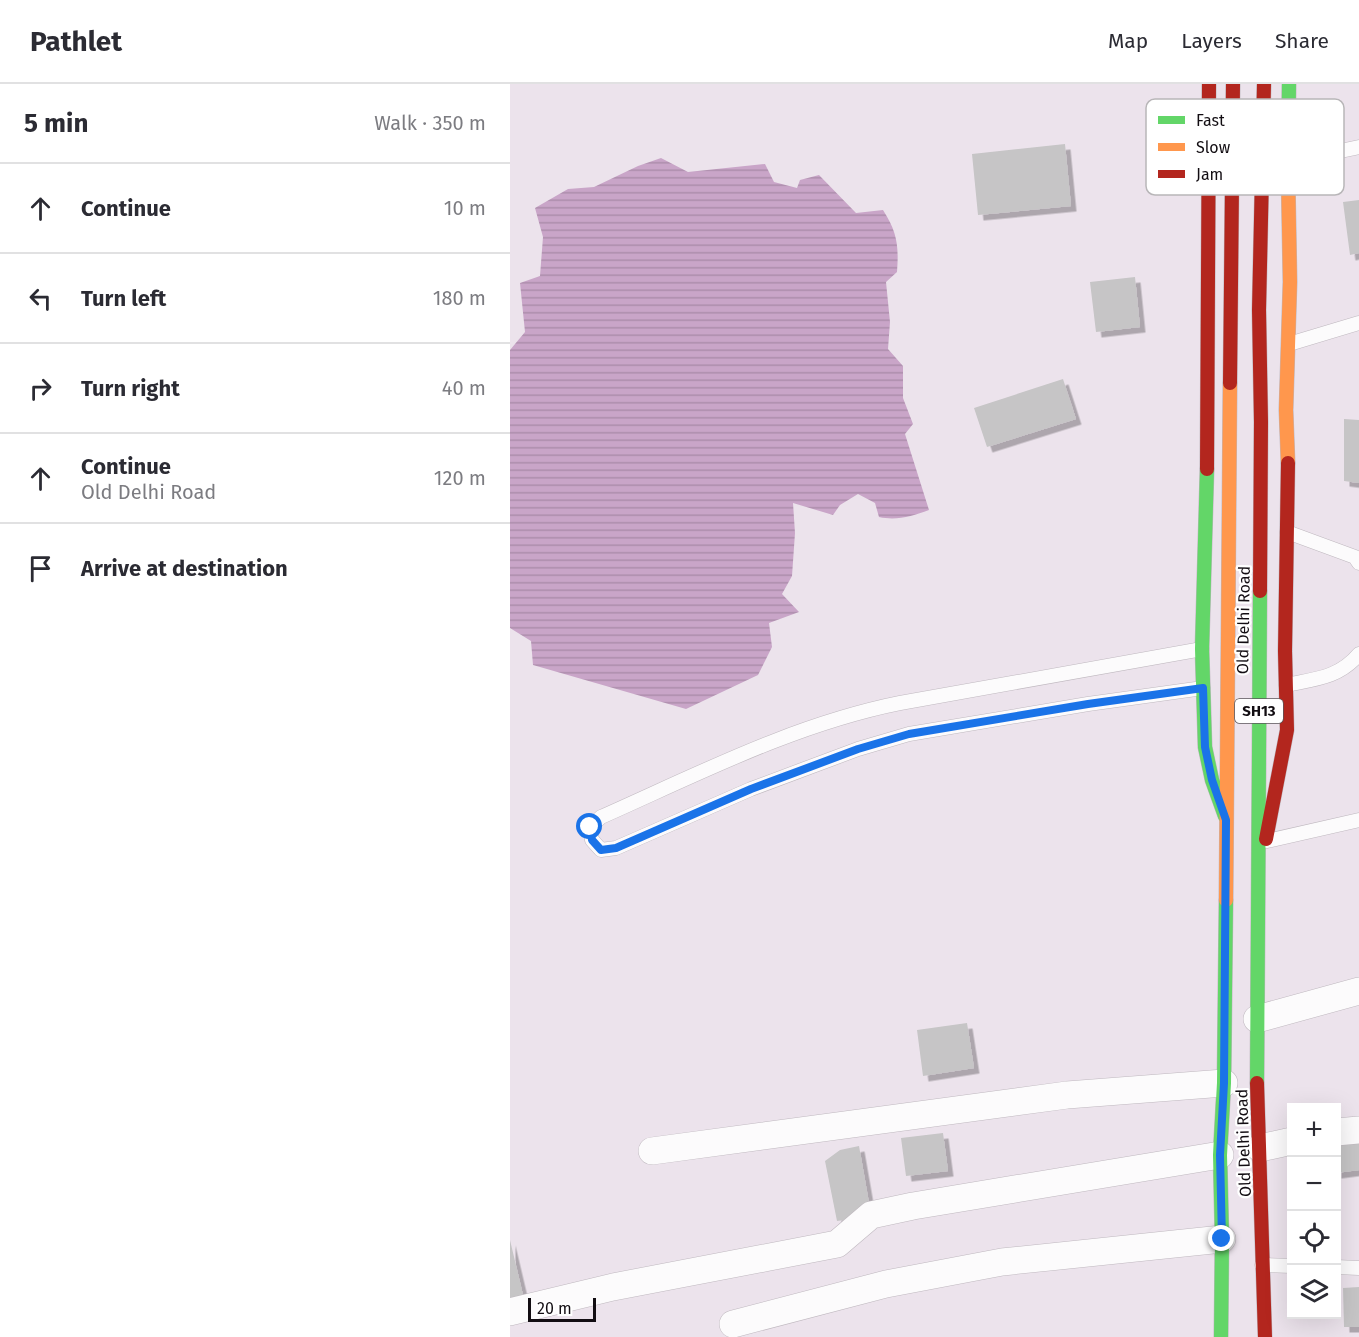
<!DOCTYPE html>
<html lang="en">
<head>
<meta charset="utf-8">
<style>
  body { margin:0; font-family:"Fira Sans",sans-serif; background:#f2f2f3; color:#2b2b33 }
  .controls { position:absolute; right:18px; bottom:18px; display:grid; overflow:hidden; border-radius:0px; box-shadow:0 6px 24px #0002 }
  .controls button { width:54px; height:54px; display:grid; place-items:center; padding:0; border:0; border-bottom:2px solid #e1e1e2; background:#fff; color:#2b2b33; font:30px sans-serif }
  .scale { position:absolute; left:18px; bottom:15px; width:68px; box-sizing:border-box; padding-left:6px; border:3px solid #120d12; border-top:0; font-size:16px; line-height:21px; white-space:nowrap; color:#120d12; -webkit-text-stroke:4px #fff; paint-order:stroke }
  .stop { position:absolute; width:18px; height:18px; margin:-14px; border:4px solid #1a73e8; border-radius:50%; background:#fff }
  .stop.end { background:#1a73e8; border-color:#fff; box-shadow:0 2px 6px #0008 }
  .list { margin:0; padding:0; list-style:none }
  h2 { display:flex; justify-content:space-between; align-items:center; height:78px; margin:0; padding:0 24px; font-size:26px }
  h2 small { font-size:20px; font-weight:400; color:#7c7c81 }
  .list li { display:grid; grid-template-columns:39px 1fr auto; gap:18px; align-items:center; box-sizing:border-box; height:90px; padding:0 24px; border-top:2px solid #e1e1e2 }
  .list b { display:block; font-size:22px; white-space:nowrap }
  .list p { margin:0; font-size:20px; white-space:nowrap; color:#7c7c81 }
  .list em { font-size:20px; font-style:normal; color:#7c7c81 }
  .icon { flex:none; width:33px; height:33px; fill:none; stroke:currentColor; stroke-width:2; stroke-linecap:round; stroke-linejoin:round }
  .map { position:relative; flex:none; width:849px; height:1253px; overflow:hidden }
  header { display:flex; align-items:center; gap:36px; box-sizing:border-box; height:84px; padding:0 30px; background:#fff; border-bottom:2px solid #e1e1e2 }
  header strong { font-size:28px }
  nav { display:flex; gap:33px; margin-inline-start:auto; font-size:21px }
  main { display:flex }
  aside { flex:1; background:#fff }
  .map>svg:first-child { display:block }
  .water { fill:url(#water-rules) }
  .building { fill:#c6c5c6; filter:url(#shadow) }
  .lines { fill:none; stroke-linecap:round; stroke-linejoin:round }
  .lane-casing { stroke:#bfb8bf; stroke-width:15 }
  .street-casing { stroke:#bfb8bf; stroke-width:28 }
  .fast-casing { stroke:#bfb8bf; stroke-width:15 }
  .slow-casing { stroke:#bfb8bf; stroke-width:15 }
  .jam-casing { stroke:#bfb8bf; stroke-width:15 }
  .lane { stroke:#fcfbfc; stroke-width:14 }
  .street { stroke:#fcfbfc; stroke-width:27 }
  .fast { stroke:#63d668; stroke-width:14 }
  .slow { stroke:#ff974d; stroke-width:14 }
  .jam { stroke:#b3261e; stroke-width:14 }
  .route { stroke:#1a73e8; stroke-width:8 }
  .labels { text-anchor:middle; stroke-width:4.5; stroke-linejoin:round; paint-order:stroke }
  .shield { fill:#fff; stroke:#595659; stroke-width:1.5 }
  .shield-label { font-size:15px; font-weight:bold; fill:#120d12 }
  .street-label { font-size:16px; fill:#120d12; stroke:#fff }
  .key { fill:#fff; stroke:#b8b6b8; stroke-width:1.5 }
  .key-label { font-size:16px; fill:#120d12 }
</style>
</head>
<body>
<header>
<strong>Pathlet</strong>
<nav><a>Map</a><a>Layers</a><a>Share</a></nav>
</header>
<main>
<aside>
<h2>5 min<small>Walk · 350 m</small></h2>
<ul class="list">
<li><svg class="icon" aria-label="ahead" viewBox="0 0 24 24"><path d="M12 20V5M6 11l6-6 6 6"/></svg><div><b>Continue</b></div><em>10 m</em></li>
<li><svg class="icon" aria-label="left" viewBox="0 0 24 24"><path d="M17 20v-9H6M10 6l-5 5 5 5"/></svg><div><b>Turn left</b></div><em>180 m</em></li>
<li><svg class="icon" aria-label="right" viewBox="0 0 24 24"><path d="M7 20v-9h11M14 6l5 5-5 5"/></svg><div><b>Turn right</b></div><em>40 m</em></li>
<li><svg class="icon" aria-label="ahead" viewBox="0 0 24 24"><path d="M12 20V5M6 11l6-6 6 6"/></svg><div><b>Continue</b><p>Old Delhi Road</p></div><em>120 m</em></li>
<li><svg class="icon" aria-label="arrive" viewBox="0 0 24 24"><path d="M6 21V4h12l-3 4 3 4H6"/></svg><div><b>Arrive at destination</b></div></li>
</ul>
</aside>
<div class="map">
<svg width="849" height="1253" viewBox="0 0 849 1253">
  <defs>
    <pattern id="water-rules" width="6" height="5" patternUnits="userSpaceOnUse" patternTransform="scale(1.5)"><rect width="6" height="5" fill="#c9a5c8"/><path d="M0 2.5h6" fill="none" stroke="#ac8dab"/></pattern>
    <filter id="shadow"><feDropShadow dx="5.5" dy="5.5" stdDeviation="0" flood-color="#0004"/></filter>
  </defs>
  <rect width="100%" height="100%" fill="#ece3ec"/>
  <!-- water -->
  <path class="water" d="M151,74L178,88L255,80L264,98L287,104L290,96L309,91L346,129L373,126C387,148 389,161 387,188L376,198L380,238L378,265L393,282V314L403,340L395,350L419,426C402,432 387,437 369,433L365,419L348,410L330,421L323,431L283,419L285,449L282,492L272,510L289,528L259,539L262,563L248,591L176,625L23,581L21,557L0,544V266L15,248L10,199L30,192L33,153L25,124L58,105L84,103L128,82Z"/>
  <!-- building -->
  <path class="building" d="M555,60L561,122L468,131L462,70Z
    M849,116V169L840,171L833,118Z
    M625,193L630,243L586,248L580,198Z
    M553,295L566,335L477,363L464,324Z
    M834,335L849,336V399L834,397Z
    M457,939L464,984L413,992L407,946Z
    M433,1049L438,1087L396,1092L391,1054Z
    M849,1053V1086L826,1089V1056Z
    M349,1062L359,1119L348,1134L327,1137L315,1077L330,1066Z
    M0,1156L13,1211L0,1214Z
    M849,1203V1243H834L833,1204Z"/>
  <g class="lines">
    <!-- lane casing -->
    <g class="lane-casing">
      <path id="lane" d="M778,78L849,63
        M779,260L849,239
        M777,448L845,473L849,479
        M692,565L390,619C285,640 188,690 91,733L80,743L82,756L91,766L106,764L241,705L348,665L399,650L578,620L693,604
        M776,601C805,595 829,594 849,570
        M757,757L849,736
        M752,1181L782,1182
        M826,1183L849,1184"/>
    </g>
    <!-- street casing -->
    <g class="street-casing">
      <path id="street" d="M747,935L849,907
        M826,1048L849,1046
        M750,1064L782,1057
        M142,1067L557,1011L714,999
        M0,1228L103,1203L327,1160L361,1131L403,1122L710,1071
        M223,1240L376,1200L492,1178L712,1155"/>
    </g>
    <!-- fast casing -->
    <g class="fast-casing">
      <path id="fast" d="M778,89L779,0
        M697,385L692,565L695,663L702,696L715,732
        M747,999L750,507
        M711,1253L712,1155L710,1071L714,999L716,816"/>
    </g>
    <!-- slow casing -->
    <g class="slow-casing">
      <path id="slow" d="M778,379L776,326L780,198L778,89
        M716,816L720,299"/>
    </g>
    <!-- jam casing -->
    <g class="jam-casing">
      <path id="jam" d="M720,299L723,0
        M697,385L699,0
        M750,507L751,338L749,226L754,0
        M756,755L777,646L775,567L778,379
        M747,999L755,1253"/>
    </g>
    <!-- lane -->
    <use href="#lane" class="lane"/>
    <!-- street -->
    <use href="#street" class="street"/>
    <!-- fast -->
    <use href="#fast" class="fast"/>
    <!-- slow -->
    <use href="#slow" class="slow"/>
    <!-- jam -->
    <use href="#jam" class="jam"/>
  </g>
  <g class="lines">
    <!-- route -->
    <path class="route" d="M80,743L82,756L91,766L106,764L241,705L348,665L399,650L578,620L693,604L695,663L702,696L716,736L714,999L710,1071L712,1155"/>
  </g>
  <g class="labels">
    <!-- shield labels -->
    <rect class="shield" x="725" y="615" width="48" height="24" rx="4.5"/>
    <g class="shield-label">
      <text x="749" y="632">SH13</text>
    </g>
    <!-- street labels -->
    <g class="street-label">
      <text transform="translate(733 536) rotate(-89)" y="6">Old Delhi Road</text>
      <text transform="translate(733 1059) rotate(-92)" y="6">Old Delhi Road</text>
    </g>
  </g>
  <!-- legend -->
  <rect x="636" y="15" width="198" height="96" rx="9" class="key"/>
  <rect x="648" y="32" width="27" height="8" fill="#63d668"/>
  <rect x="648" y="59" width="27" height="8" fill="#ff974d"/>
  <rect x="648" y="86" width="27" height="8" fill="#b3261e"/>
  <g class="key-label">
    <text x="686" y="42">Fast</text>
    <text x="686" y="69">Slow</text>
    <text x="686" y="96">Jam</text>
  </g>
</svg>
<div class="controls">
<button>+</button>
<button>−</button>
<button><svg class="icon" aria-label="locate" viewBox="0 0 24 24"><circle cx="12" cy="12" r="6"/><path d="M12 2v4M12 18v4M2 12h4M18 12h4"/></svg></button>
<button><svg class="icon" aria-label="layers" viewBox="0 0 24 24"><path d="M12 4l9 5-9 5-9-5zM3 14l9 5 9-5"/></svg></button>
</div>
<div class="scale">20 m</div>
<div class="stop" style="left:80px;top:743px"></div>
<div class="stop end" style="left:712px;top:1155px"></div>
</div>
</main>
</body>
</html>
